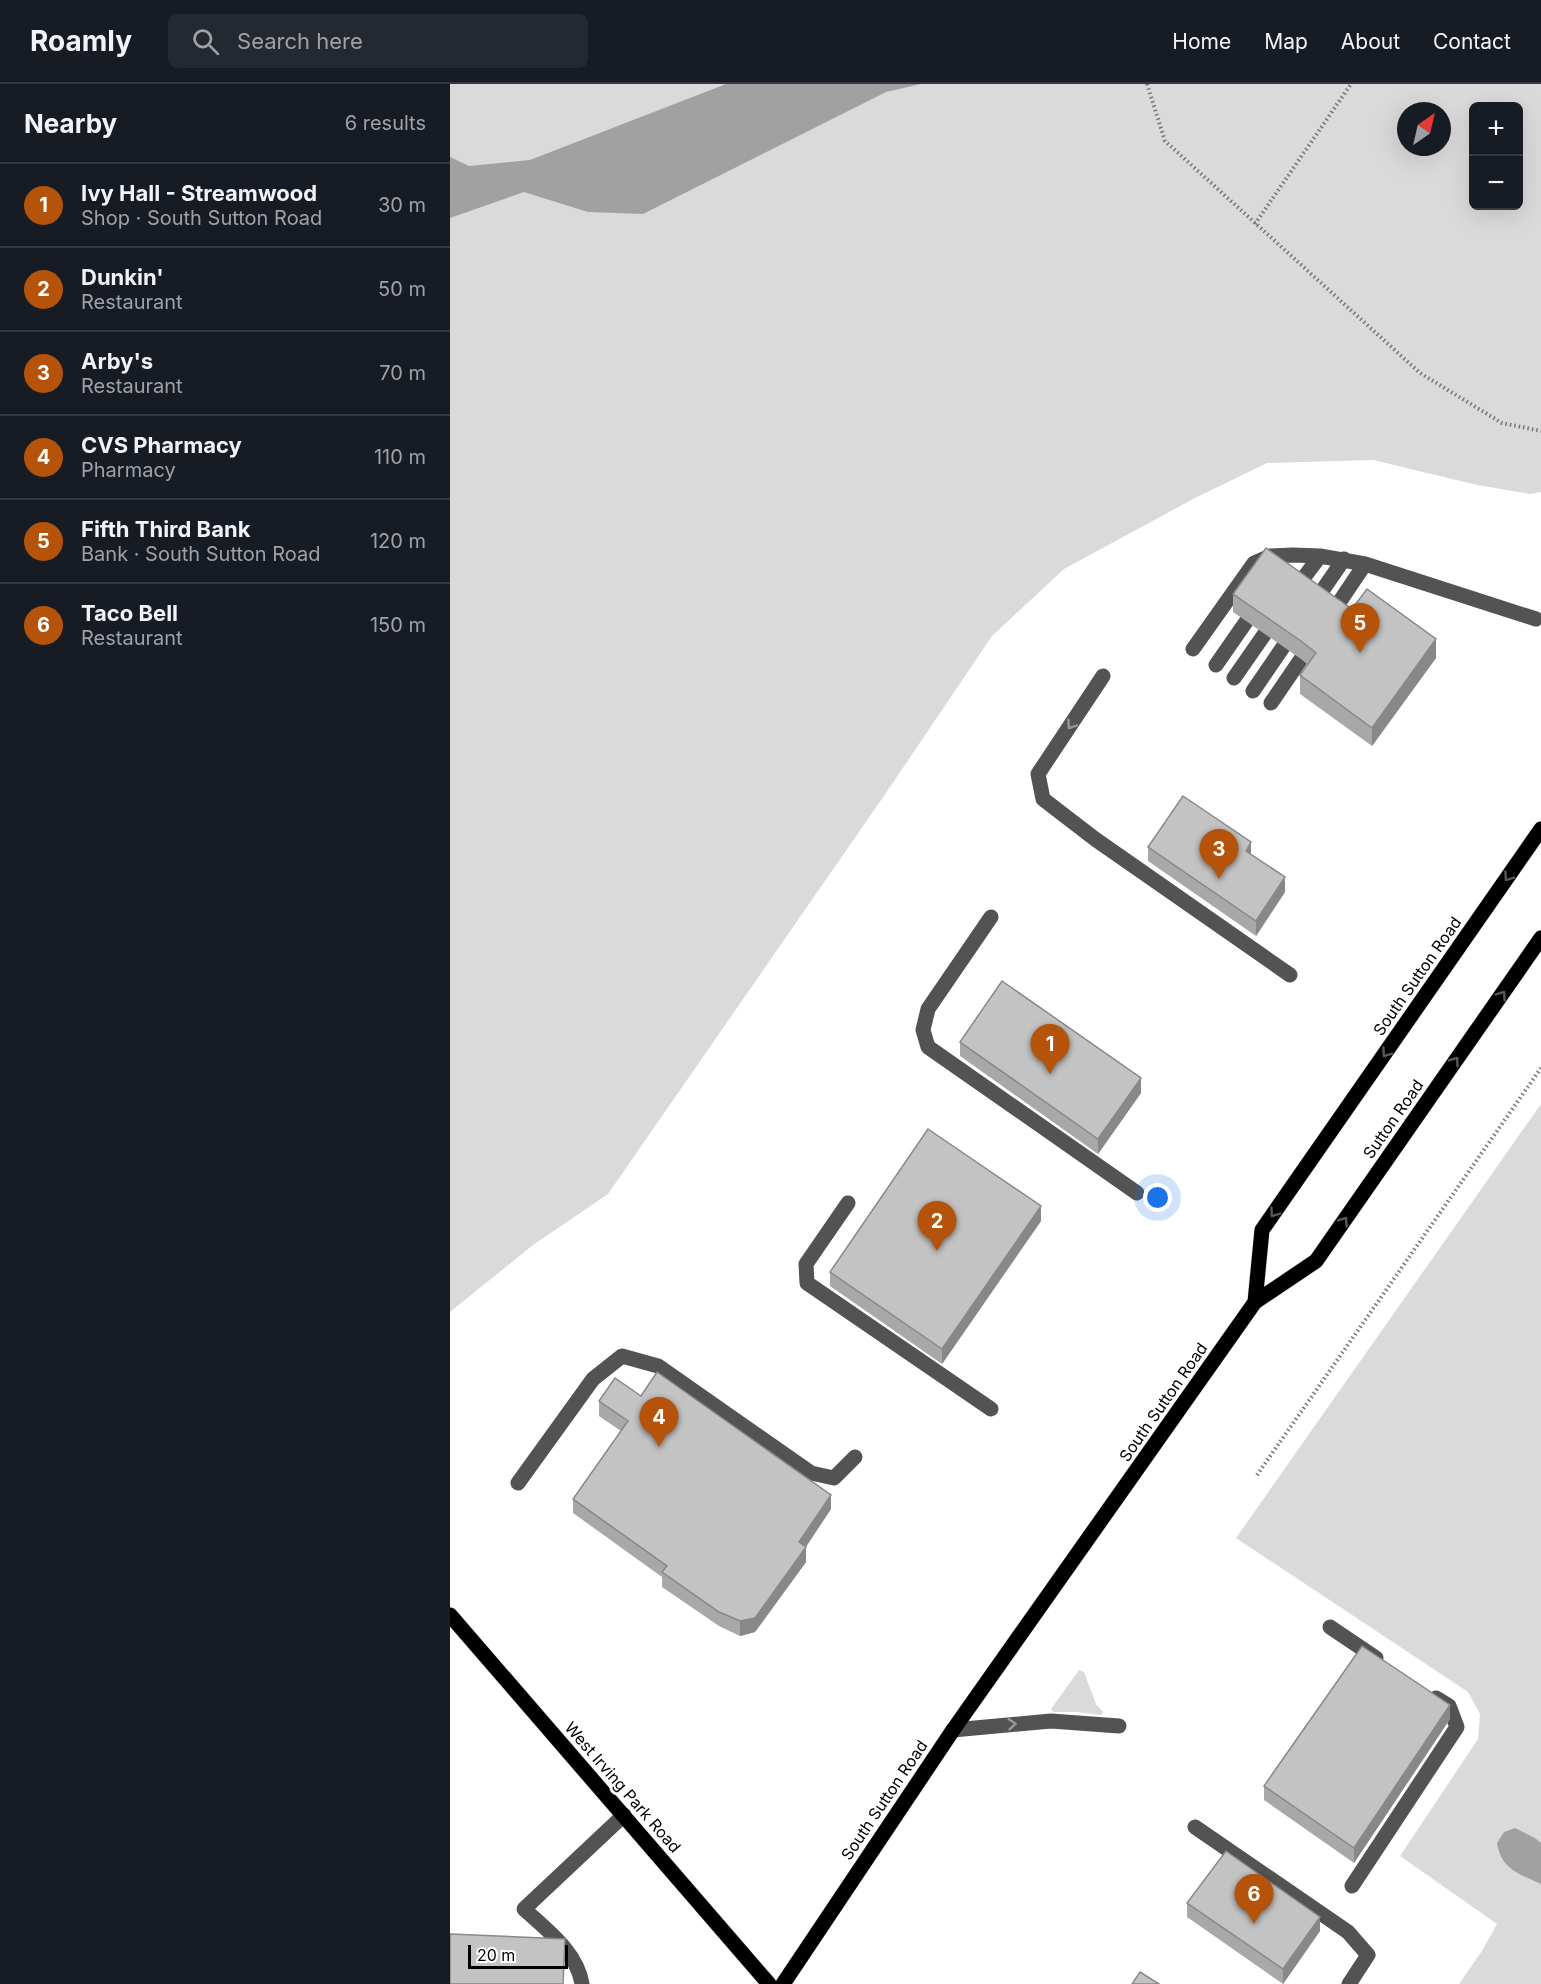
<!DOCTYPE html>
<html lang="en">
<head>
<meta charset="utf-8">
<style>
  body { margin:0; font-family:Inter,sans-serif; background:#242831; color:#f1f3f6 }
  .controls { position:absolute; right:18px; top:18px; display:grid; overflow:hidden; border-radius:9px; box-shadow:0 6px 24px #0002 }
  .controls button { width:54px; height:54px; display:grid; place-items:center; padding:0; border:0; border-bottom:2px solid #363941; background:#171b24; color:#f1f3f6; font:30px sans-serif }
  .compass { position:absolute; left:947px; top:18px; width:54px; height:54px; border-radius:50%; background:#171b24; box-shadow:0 6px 24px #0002; rotate:34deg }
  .scale { position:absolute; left:18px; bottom:15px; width:100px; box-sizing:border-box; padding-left:6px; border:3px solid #000; border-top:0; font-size:16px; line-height:21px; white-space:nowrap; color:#000; -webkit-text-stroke:4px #fff; paint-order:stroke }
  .you { position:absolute; left:708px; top:1114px; width:21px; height:21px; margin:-15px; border:4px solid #fff; border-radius:50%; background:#1a73e8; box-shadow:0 0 0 9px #1a73e833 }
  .badge { display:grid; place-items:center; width:39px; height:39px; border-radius:50%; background:#b45309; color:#fff; font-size:20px; font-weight:700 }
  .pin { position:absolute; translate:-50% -50px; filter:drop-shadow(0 2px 3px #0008) }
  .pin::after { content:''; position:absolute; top:32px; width:21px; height:18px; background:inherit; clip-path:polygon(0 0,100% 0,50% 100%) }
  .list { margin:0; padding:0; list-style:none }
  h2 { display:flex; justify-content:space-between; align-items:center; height:78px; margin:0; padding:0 24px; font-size:26px }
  h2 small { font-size:20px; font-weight:400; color:#9ea1a6 }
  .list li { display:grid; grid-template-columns:39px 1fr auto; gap:18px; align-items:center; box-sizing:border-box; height:84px; padding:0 24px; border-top:2px solid #363941 }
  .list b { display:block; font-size:22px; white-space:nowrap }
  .list p { margin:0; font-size:20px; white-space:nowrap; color:#9ea1a6 }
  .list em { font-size:20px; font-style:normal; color:#9ea1a6 }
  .icon { flex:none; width:33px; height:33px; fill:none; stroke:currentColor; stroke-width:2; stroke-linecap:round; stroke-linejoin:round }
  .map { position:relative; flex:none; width:1091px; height:1900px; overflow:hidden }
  header { display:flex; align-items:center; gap:36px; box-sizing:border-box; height:84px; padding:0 30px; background:#171b24; border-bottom:2px solid #363941 }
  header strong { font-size:28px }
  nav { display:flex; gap:33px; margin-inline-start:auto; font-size:21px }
  .search { width:420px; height:54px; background:#242831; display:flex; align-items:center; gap:15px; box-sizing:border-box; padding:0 21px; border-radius:9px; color:#9ea1a6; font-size:22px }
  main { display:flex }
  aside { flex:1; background:#171b24 }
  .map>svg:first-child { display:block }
  .green { fill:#dadada; fill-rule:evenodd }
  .water { fill:#a1a1a1 }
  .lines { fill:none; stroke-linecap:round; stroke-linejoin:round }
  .major-casing { stroke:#dbdbdb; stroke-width:16 }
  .path { stroke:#757575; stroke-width:4; stroke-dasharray:1.5 3; stroke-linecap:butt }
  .minor { stroke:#535353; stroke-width:15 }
  .major { stroke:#000; stroke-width:15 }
  .wall { fill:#a8a8a8 }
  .shaded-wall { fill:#888 }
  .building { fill:#c3c3c3; stroke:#888; stroke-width:1.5 }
  .oneway { stroke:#989898 }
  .oneway2 { stroke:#595959 }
  .labels { text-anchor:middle; stroke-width:6; stroke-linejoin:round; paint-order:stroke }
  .street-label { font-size:16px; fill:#000; stroke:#fff }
</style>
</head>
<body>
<header>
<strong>Roamly</strong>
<div class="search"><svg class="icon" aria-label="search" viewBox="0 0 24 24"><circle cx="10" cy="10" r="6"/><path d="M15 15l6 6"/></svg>Search here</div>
<nav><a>Home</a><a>Map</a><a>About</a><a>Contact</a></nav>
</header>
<main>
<aside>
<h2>Nearby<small>6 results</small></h2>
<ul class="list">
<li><span class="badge">1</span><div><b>Ivy Hall - Streamwood</b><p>Shop · South Sutton Road</p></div><em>30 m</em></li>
<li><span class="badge">2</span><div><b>Dunkin'</b><p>Restaurant</p></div><em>50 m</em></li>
<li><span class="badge">3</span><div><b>Arby's</b><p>Restaurant</p></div><em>70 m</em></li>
<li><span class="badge">4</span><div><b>CVS Pharmacy</b><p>Pharmacy</p></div><em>110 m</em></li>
<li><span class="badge">5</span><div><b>Fifth Third Bank</b><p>Bank · South Sutton Road</p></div><em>120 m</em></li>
<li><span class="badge">6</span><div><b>Taco Bell</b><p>Restaurant</p></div><em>150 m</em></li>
</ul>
</aside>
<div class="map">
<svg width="1091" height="1900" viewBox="0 0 1091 1900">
  <rect width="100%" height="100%" fill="#fff"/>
  <!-- green -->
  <path class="green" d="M0,0H1091V408L1080,410L1027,401L923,376L817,379L745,414L614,485L542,552L438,706L158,1110L83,1161L0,1228ZM1023,22H1068V122H1023ZM956,27H992V63H956Z
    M1091,1020V1900H1009L1032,1867L1047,1840L950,1772L1028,1655L1030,1630L1018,1608L786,1454Z
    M629,1586L634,1588L646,1620L653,1628L651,1631L627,1628H603L601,1625Z"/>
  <!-- water -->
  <path class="water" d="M276,0H471L436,8L193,130L138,128L74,108L0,134V73L19,82L80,76Z
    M1065,1744L1085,1754L1091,1759V1800C1069,1790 1051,1785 1047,1759L1054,1748Z"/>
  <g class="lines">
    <!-- major casing -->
    <g class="major-casing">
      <path id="major" d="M805,1218L866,1177L1091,854
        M0,1531L319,1900
        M333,1900L503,1646L805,1218L812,1146L1091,745"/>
    </g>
    <!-- path -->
    <path class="path" d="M697,0L715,57L970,289L1052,339L1091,347
      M805,140L901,0
      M807,1391L1091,984"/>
    <!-- minor -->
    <path class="minor" d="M843,508L870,472
      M863,520L894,475
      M882,529L915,480L1086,535
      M743,565L804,479L820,472L843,471L870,472L915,480
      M766,581L807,522
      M653,592L588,690L593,715L645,755L840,891
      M784,594L825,535
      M803,607L844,547
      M821,619L851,575
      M541,833L478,925L473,946L478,963L687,1109
      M398,1119L356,1180L357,1199L541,1325
      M68,1399L143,1295L172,1272L208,1282L361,1389L384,1394L405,1373
      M880,1543L926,1574
      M503,1646L601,1637L669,1642
      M745,1743L898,1848L918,1871L899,1900
      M902,1802L1007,1643L999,1622L986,1614
      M132,1900C127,1868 97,1846 74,1825L174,1731"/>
    <!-- major -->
    <use href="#major" class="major"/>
  </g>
  <!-- wall -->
  <path class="wall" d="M783,510L902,525L986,574L922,662L850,610V591L858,581L851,575L783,528Z
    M698,763L801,771L835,808L806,852L698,777Z
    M510,958L691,1009L648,1070L510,972Z
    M591,1137L492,1280L380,1202V1188Z
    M191,1312L381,1425L356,1463V1478L305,1548L290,1552L269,1542L212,1503V1493L123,1429V1415L171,1347L149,1332V1317Z
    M1000,1635L904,1779L814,1716V1702Z
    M737,1819L870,1847L833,1900L737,1833Z"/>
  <!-- shaded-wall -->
  <path class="shaded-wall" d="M986,555V574L922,662V644Z
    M801,758V773L796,767Z
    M835,793V808L806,852V837Z
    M691,994V1009L648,1070V1055Z
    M591,1122V1137L492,1280V1265Z
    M381,1411V1425L349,1473V1458Z
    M356,1463V1478L305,1548L290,1552V1537Z
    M1000,1621V1635L904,1779V1764Z
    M870,1833V1847L833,1900V1885Z"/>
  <!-- building -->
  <path class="building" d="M816,464L902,525L917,505L986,555L922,644L850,591L866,569L851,557L783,510Z
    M733,712L801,758L796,767L835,793L806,837L698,763Z
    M552,897L691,994L648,1055L510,958Z
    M478,1045L591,1122L492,1265L380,1188Z
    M207,1288L381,1411L349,1458L356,1463L305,1534L290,1537L269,1528L212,1488L217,1482L123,1415L178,1337L149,1317L165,1294L191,1312Z
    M912,1562L1000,1621L904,1764L814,1702Z
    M776,1767L870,1833L833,1885L737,1819Z
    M0,1850L115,1855L113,1900H0Z
    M690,1888L709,1900H682Z"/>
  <!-- one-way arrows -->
  <defs><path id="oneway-chevron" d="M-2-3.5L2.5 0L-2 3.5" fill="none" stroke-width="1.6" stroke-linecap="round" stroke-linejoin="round" transform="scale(1.5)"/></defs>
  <g class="oneway">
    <use href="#oneway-chevron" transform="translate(621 641) rotate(124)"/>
    <use href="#oneway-chevron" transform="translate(562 1640) rotate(-5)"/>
  </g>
  <g class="oneway2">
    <use href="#oneway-chevron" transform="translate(1058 793) rotate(125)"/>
    <use href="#oneway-chevron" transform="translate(1052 911) rotate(-55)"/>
    <use href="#oneway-chevron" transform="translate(936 969) rotate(125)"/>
    <use href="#oneway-chevron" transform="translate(1005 977) rotate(-55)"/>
    <use href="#oneway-chevron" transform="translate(824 1129) rotate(125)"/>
    <use href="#oneway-chevron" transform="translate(894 1137) rotate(-55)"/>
  </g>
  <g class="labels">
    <!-- street labels -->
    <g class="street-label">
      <text transform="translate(967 892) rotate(-55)" y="6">South Sutton Road</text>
      <text transform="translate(943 1035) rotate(-55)" y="6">Sutton Road</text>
      <text transform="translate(713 1318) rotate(-55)" y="6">South Sutton Road</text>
      <text transform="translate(173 1703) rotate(49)" y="6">West Irving Park Road</text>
      <text transform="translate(434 1716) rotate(-56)" y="6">South Sutton Road</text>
    </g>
  </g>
</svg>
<div class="controls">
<button>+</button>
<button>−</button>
</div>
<svg class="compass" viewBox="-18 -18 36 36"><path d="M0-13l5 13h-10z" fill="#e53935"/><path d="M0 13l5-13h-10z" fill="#9ea1a6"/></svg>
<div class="scale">20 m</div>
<div class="you"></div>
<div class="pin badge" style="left:600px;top:990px">1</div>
<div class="pin badge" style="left:487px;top:1167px">2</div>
<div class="pin badge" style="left:769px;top:795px">3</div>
<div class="pin badge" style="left:209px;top:1363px">4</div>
<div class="pin badge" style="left:910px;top:569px">5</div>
<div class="pin badge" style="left:804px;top:1840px">6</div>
</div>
</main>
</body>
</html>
